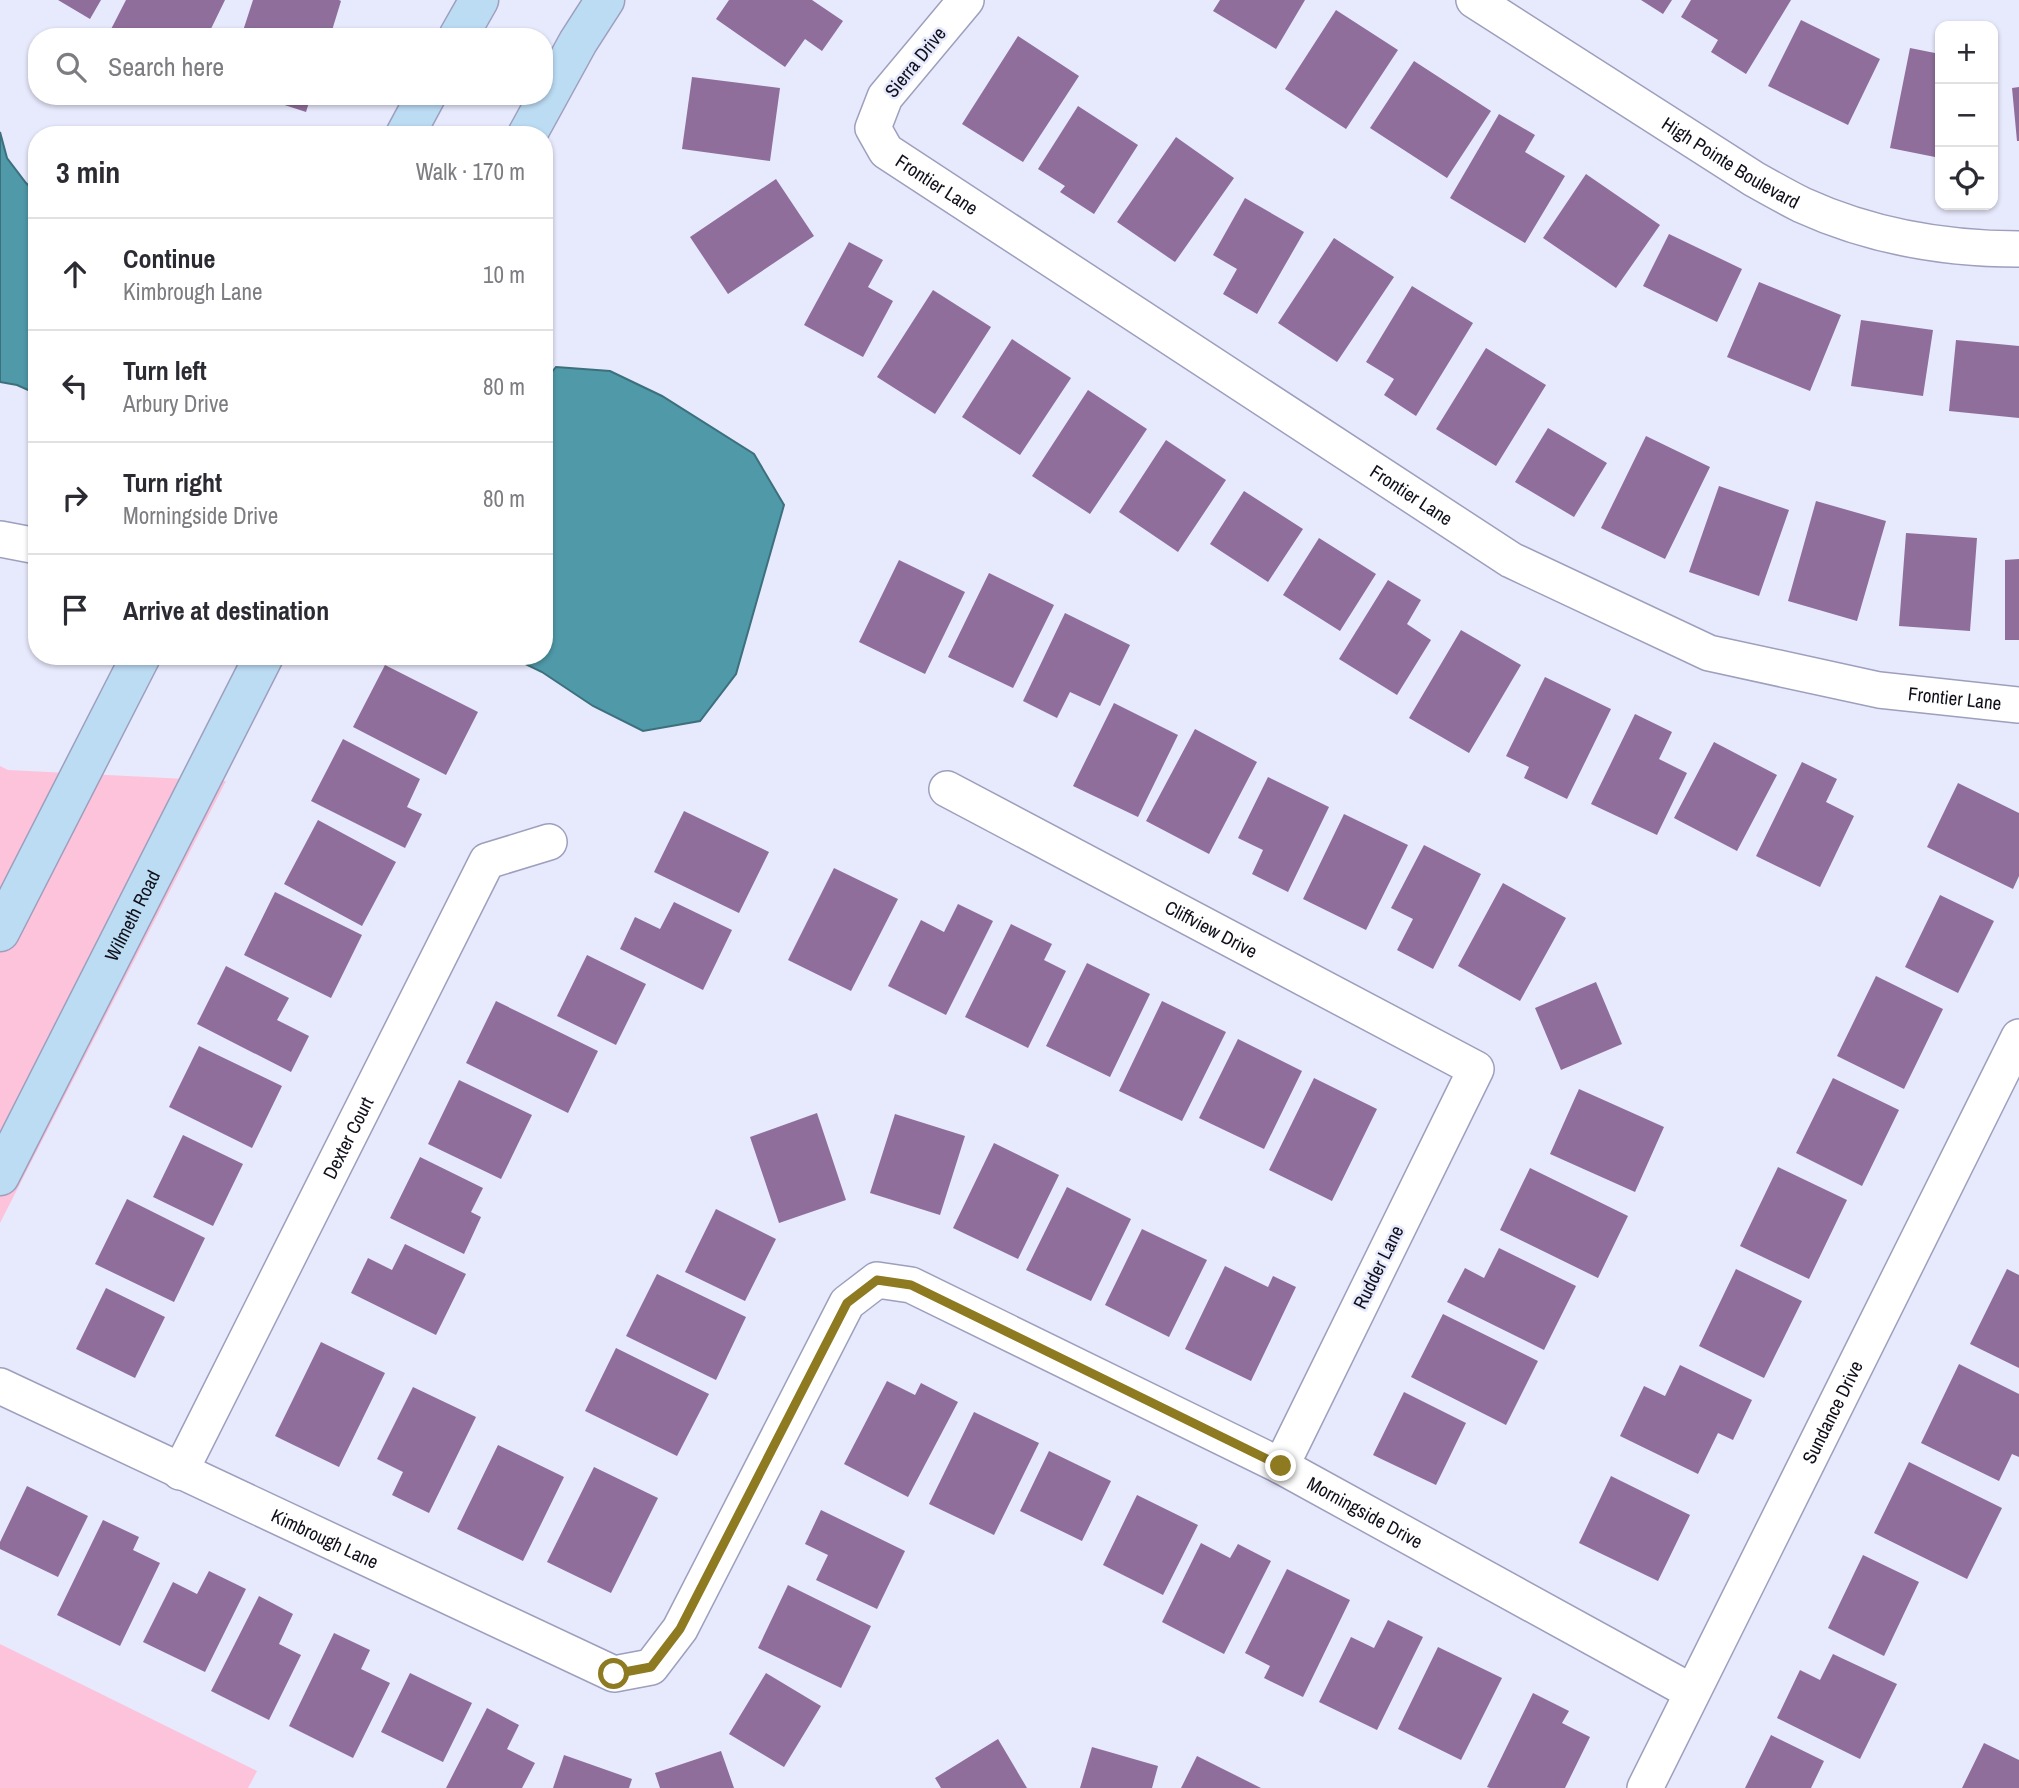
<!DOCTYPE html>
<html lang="en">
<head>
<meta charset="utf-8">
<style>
  body { margin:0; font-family:"Archivo Narrow",sans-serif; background:#f7f7f7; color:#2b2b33 }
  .controls { position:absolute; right:21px; top:21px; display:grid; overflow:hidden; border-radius:14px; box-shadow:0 2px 5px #0004 }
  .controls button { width:63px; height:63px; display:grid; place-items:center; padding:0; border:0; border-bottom:2px solid #e1e1e2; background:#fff; color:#2b2b33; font:35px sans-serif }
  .stop { position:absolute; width:21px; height:21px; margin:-16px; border:5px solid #8e7a20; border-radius:50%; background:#fff }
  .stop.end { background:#8e7a20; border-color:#fff; box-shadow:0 2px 7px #0008 }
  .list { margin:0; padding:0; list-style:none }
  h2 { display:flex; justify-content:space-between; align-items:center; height:91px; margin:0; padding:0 28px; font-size:30px }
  h2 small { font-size:23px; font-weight:400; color:#7c7c81 }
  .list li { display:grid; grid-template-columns:46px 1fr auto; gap:21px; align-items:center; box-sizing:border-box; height:112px; padding:0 28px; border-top:2px solid #e1e1e2 }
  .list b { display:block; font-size:26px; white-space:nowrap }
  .list p { margin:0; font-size:23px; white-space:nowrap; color:#7c7c81 }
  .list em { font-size:23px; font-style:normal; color:#7c7c81 }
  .icon { flex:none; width:38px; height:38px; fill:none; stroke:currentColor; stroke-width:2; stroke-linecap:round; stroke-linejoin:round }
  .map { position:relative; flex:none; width:2019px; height:1788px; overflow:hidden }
  .search { position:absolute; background:#fff; box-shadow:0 2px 5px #0004; left:28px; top:28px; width:525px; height:77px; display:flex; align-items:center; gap:18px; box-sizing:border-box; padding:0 24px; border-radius:28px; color:#7c7c81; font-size:26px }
  .panel { position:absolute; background:#fff; box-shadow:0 2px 5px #0004; left:28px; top:126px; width:525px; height:539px; border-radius:28px }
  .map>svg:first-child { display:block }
  .green { fill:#fdc3db }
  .water { fill:#4f99a8; stroke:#3c707d; stroke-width:2 }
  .building { fill:#8f6e9b }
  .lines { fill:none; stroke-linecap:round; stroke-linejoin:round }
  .minor-casing { stroke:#9d9fbd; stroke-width:38 }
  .secondary-casing { stroke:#9d9fbd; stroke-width:41 }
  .path { stroke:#9395a4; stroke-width:4.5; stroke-dasharray:7 3.5; stroke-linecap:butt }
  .minor { stroke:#fff; stroke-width:35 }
  .secondary { stroke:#bcdcf4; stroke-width:38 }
  .route { stroke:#8e7a20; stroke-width:9 }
  .labels { text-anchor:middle; stroke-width:5; stroke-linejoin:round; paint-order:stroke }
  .street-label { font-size:19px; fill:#0f101a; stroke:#e7e9fc }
</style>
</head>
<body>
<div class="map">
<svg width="2019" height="1788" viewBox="0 0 2019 1788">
  <rect width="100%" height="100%" fill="#e7e9fc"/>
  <!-- green -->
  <path class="green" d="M0,766L8,770L226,781L0,1223Z
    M0,1644L257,1771L248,1788H0Z"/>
  <!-- water -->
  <path class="water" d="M0,132L7,158L26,183L37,193V394L17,385L0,382Z
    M556,367L610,371L662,396L754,454L784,505L736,674L700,721L643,731L593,706L542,672L509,656H544V382Z"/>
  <!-- building -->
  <path class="building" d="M58,0H101L90,19Z
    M126,0H225L207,37H107Z
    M253,0H339L341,1L330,37H241Z
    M729,0H812L843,21L822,51L805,39L785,67L716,19Z
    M1220,0H1305L1276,49L1213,11Z
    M1641,0H1672L1663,14Z
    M1691,0H1791L1746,74L1711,52L1718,40L1681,17Z
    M1336,10L1398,50L1346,129L1285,89Z
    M1801,20L1880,59L1848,125L1768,86Z
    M1018,36L1079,76L1023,162L962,124Z
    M1910,48L1940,54V158L1890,148Z
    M1414,61L1491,111L1447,178L1370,128Z
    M692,77L780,88L770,161L682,149Z
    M2019,87V141H2017L2012,88Z
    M257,96H311L306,112Z
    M1078,106L1138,145L1094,214L1060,192L1065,186L1038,169Z
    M1499,114L1535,135L1525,152L1565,176L1525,243L1450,198Z
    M1176,137L1234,178L1175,262L1117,222Z
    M1586,174L1660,225L1616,288L1543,238Z
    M776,179L814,236L728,294L690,237Z
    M1245,198L1304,232L1257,314L1223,294L1237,269L1213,255Z
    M1669,234L1742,269L1717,322L1643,286Z
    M1334,238L1394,277L1337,362L1278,323Z
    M849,242L883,260L868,287L893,301L863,357L804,325Z
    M1759,282L1841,315L1810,391L1727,357Z
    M1412,286L1473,323L1416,416L1384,395L1394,379L1366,362Z
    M933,290L991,327L935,414L877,377Z
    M1861,320L1933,330L1923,396L1851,386Z
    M1012,339L1071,378L1020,455L962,417Z
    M1956,340L2019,346V418L1949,411Z
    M1486,348L1546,385L1496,466L1436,429Z
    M1088,390L1147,429L1090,514L1032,476Z
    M1548,428L1607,463L1574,517L1515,482Z
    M1646,436L1710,467L1665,559L1601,528Z
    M1166,440L1226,480L1178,552L1119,512Z
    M1719,486L1789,510L1759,596L1689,572Z
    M1244,491L1303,529L1268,582L1210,544Z
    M1816,501L1886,521L1857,621L1788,601Z
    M1906,533L1977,538L1970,631L1899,626Z
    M1319,538L1376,574L1340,631L1283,595Z
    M2019,559V640H2005V560Z
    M899,560L965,592L925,674L859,642Z
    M989,573L1054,605L1013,688L948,657Z
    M1388,580L1421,600L1407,624L1431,640L1397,695L1339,659Z
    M1065,613L1130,645L1100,706L1070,692L1057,718L1023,701Z
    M1461,630L1521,665L1469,753L1409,718Z
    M385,665L478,712L446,775L353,727Z
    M1545,677L1611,709L1567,799L1524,778L1529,767L1506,756Z
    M1114,703L1178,735L1138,817L1073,786Z
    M1635,714L1672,732L1659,759L1687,773L1657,835L1591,804Z
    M1195,729L1257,762L1209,854L1146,821Z
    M343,739L420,779L407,807L422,814L405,848L311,801Z
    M1714,742L1777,775L1737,851L1674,818Z
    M1802,762L1837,779L1826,802L1854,816L1820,887L1756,856Z
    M1268,777L1329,807L1288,892L1252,874L1263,850L1238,838Z
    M1958,783L2019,813V876L2013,889L1927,847Z
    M684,811L769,852L739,913L654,872Z
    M1344,814L1408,845L1366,930L1303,899Z
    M318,820L396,862L362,926L284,884Z
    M1424,845L1481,874L1433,969L1397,950L1413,919L1391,908Z
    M834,868L898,899L851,991L788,960Z
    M1503,883L1566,918L1520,1001L1458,966Z
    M275,892L362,935L331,998L244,955Z
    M1940,895L1994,921L1958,993L1905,967Z
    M674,902L732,930L703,990L620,949L635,917L660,929Z
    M958,904L993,921L946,1015L888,986L921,920L944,932Z
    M1011,924L1052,944L1044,960L1066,971L1028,1048L965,1017Z
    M587,955L646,984L616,1045L557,1016Z
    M1087,963L1150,994L1110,1077L1046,1046Z
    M226,966L289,998L277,1020L309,1036L291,1072L197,1024Z
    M1876,976L1943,1009L1904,1089L1837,1056Z
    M1596,982L1622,1044L1561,1070L1535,1008Z
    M496,1001L598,1051L568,1113L466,1063Z
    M1162,1001L1226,1032L1182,1121L1119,1091Z
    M1238,1039L1302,1071L1264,1149L1199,1118Z
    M199,1046L282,1086L252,1148L169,1107Z
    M1314,1078L1377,1109L1332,1201L1269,1170Z
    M1833,1078L1899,1110L1862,1186L1796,1153Z
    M459,1080L532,1115L501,1179L428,1144Z
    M1579,1089L1664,1127L1635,1192L1550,1154Z
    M817,1113L846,1200L779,1223L750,1137Z
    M895,1114L965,1136L940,1215L870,1193Z
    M183,1135L243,1164L213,1226L153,1197Z
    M994,1143L1059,1175L1018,1259L953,1228Z
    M420,1157L483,1188L471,1212L481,1217L464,1254L390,1218Z
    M1778,1167L1847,1200L1809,1279L1740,1246Z
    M1530,1168L1628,1216L1598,1278L1500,1230Z
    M1067,1187L1131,1219L1091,1301L1026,1270Z
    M127,1199L205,1238L174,1302L95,1264Z
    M716,1209L776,1239L745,1301L685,1272Z
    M1142,1229L1207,1260L1169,1337L1105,1305Z
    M405,1244L466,1274L436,1335L351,1293L368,1258L392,1270Z
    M1499,1248L1576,1286L1544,1350L1447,1302L1465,1268L1484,1278Z
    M1225,1266L1268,1287L1273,1276L1296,1287L1251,1381L1185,1349Z
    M1736,1269L1802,1301L1764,1378L1699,1346Z
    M2007,1269L2019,1275V1368L1970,1344Z
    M657,1274L746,1317L716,1380L626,1336Z
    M106,1288L165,1317L135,1378L76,1349Z
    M1443,1314L1538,1361L1506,1425L1411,1377Z
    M321,1342L385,1373L339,1467L275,1436Z
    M616,1348L709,1394L677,1456L585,1411Z
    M1959,1364L2019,1394V1457L2012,1454L1999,1481L1921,1443Z
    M1680,1365L1752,1400L1733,1440L1718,1433L1698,1474L1620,1436L1644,1386L1665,1396Z
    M887,1381L915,1395L921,1383L958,1402L908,1497L844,1464Z
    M413,1387L476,1417L429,1513L392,1495L403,1472L377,1459Z
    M1404,1392L1466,1423L1436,1485L1373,1455Z
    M974,1412L1039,1443L994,1535L929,1504Z
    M498,1445L564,1477L523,1561L457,1529Z
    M1049,1451L1111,1481L1082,1541L1020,1511Z
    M1909,1462L2002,1508L1967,1579L1874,1533Z
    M594,1467L658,1498L611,1593L547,1562Z
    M1611,1476L1690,1515L1658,1581L1579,1543Z
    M27,1486L88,1516L58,1577L0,1549V1542Z
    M1137,1495L1198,1525L1163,1595L1103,1565Z
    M821,1510L905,1551L877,1609L816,1580L828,1555L805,1544Z
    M103,1520L139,1537L133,1550L160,1563L120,1646L57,1615Z
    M1201,1543L1230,1558L1238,1544L1271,1561L1224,1654L1162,1622Z
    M1863,1555L1919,1582L1884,1656L1828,1628Z
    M1287,1569L1350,1600L1303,1697L1264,1678L1270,1666L1245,1653Z
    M209,1571L246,1589L205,1672L143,1642L173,1582L197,1594Z
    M788,1585L871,1626L841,1688L758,1648Z
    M259,1596L293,1614L279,1644L301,1655L269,1720L211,1691Z
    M1388,1620L1423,1637L1377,1730L1319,1702L1351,1637L1374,1648Z
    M334,1633L370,1650L361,1669L390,1683L353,1758L289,1726Z
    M1438,1647L1502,1678L1461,1760L1398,1729Z
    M1833,1654L1897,1684L1860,1759L1777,1718L1800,1670L1820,1680Z
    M410,1673L472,1703L443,1762L381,1732Z
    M766,1673L821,1706L784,1767L729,1734Z
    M1533,1693L1569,1711L1562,1723L1590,1737L1565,1788H1490L1487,1787Z
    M487,1708L519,1725L507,1749L535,1763L522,1788H446Z
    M1771,1735L1824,1761L1811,1788H1745Z
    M998,1739L1027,1788H941L935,1778Z
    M1984,1743L2019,1760V1788H1962Z
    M1092,1747L1158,1766L1152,1788H1080Z
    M721,1751L734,1788H660L655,1773Z
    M564,1755L632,1779L629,1788H553Z
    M1197,1756L1261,1788H1181Z"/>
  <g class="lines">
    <!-- minor casing -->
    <g class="minor-casing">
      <g id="minor">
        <path id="s1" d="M966,0L885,97L873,128L886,151L1511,560L1709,653L1879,690L2019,705"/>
        <path id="s2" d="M1474,0L1754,179C1770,188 1786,197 1802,205C1870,236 1945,249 2019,249"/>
        <path d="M0,539L37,546"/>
        <path id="s3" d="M947,789L1476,1069L1281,1466"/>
        <path id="s4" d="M0,1386L614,1674L651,1667L680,1629L847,1303L877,1280L911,1285L1281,1466L1692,1692"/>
        <path id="s5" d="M180,1472L487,861L549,842"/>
        <path id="s6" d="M1645,1788L2019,1037"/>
      </g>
    </g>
    <!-- secondary casing -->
    <g class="secondary-casing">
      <g id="secondary">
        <path d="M458,37L479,0"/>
        <path d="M405,135L426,96"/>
        <path d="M527,135L578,42L605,0"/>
        <path d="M0,932L141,656"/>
        <path id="s7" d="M0,1176L264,656"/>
      </g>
    </g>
    <!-- path -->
    <path class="path" d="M414,37L419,28"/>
    <!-- minor -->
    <use href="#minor" class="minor"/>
    <!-- secondary -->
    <use href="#secondary" class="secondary"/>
  </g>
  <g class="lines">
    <!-- route -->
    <path class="route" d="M614,1674L651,1667L680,1629L847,1303L877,1280L911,1285L1281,1466"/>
  </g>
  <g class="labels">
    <!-- street labels -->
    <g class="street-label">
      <text transform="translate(915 62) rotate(-51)" y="7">Sierra Drive</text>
      <text dy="7" stroke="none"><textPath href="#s2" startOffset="304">High Pointe Boulevard</textPath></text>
      <text dy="7" stroke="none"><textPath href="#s1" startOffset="247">Frontier Lane</textPath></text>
      <text dy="7" stroke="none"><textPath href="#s1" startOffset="814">Frontier Lane</textPath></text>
      <text dy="7" stroke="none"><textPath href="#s1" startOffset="1402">Frontier Lane</textPath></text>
      <text dy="7" stroke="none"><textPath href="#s7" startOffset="292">Wilmeth Road</textPath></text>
      <text dy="7" stroke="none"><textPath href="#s3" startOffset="299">Cliffview Drive</textPath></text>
      <text dy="7" stroke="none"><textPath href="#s5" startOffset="374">Dexter Court</textPath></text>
      <text transform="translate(1378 1267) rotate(-64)" y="7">Rudder Lane</text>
      <text dy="7" stroke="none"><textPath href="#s6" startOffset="420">Sundance Drive</textPath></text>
      <text dy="7" stroke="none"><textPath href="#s4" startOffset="1710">Morningside Drive</textPath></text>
      <text dy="7" stroke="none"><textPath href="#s4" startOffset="359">Kimbrough Lane</textPath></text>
    </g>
  </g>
</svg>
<div class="controls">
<button>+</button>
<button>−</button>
<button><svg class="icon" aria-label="locate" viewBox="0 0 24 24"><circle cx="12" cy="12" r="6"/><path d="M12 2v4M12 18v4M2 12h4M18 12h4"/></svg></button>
</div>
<div class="stop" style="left:614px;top:1674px"></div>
<div class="stop end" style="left:1281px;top:1466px"></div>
<div class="search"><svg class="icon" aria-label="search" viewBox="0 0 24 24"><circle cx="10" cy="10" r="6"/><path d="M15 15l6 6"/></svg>Search here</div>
<section class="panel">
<h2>3 min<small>Walk · 170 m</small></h2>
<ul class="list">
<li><svg class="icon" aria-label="ahead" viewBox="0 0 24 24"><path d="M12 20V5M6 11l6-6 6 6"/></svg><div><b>Continue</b><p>Kimbrough Lane</p></div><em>10 m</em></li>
<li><svg class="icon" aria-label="left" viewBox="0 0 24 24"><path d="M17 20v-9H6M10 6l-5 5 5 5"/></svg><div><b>Turn left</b><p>Arbury Drive</p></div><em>80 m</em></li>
<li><svg class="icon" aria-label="right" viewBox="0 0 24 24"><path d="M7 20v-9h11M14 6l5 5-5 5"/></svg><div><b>Turn right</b><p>Morningside Drive</p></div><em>80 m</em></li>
<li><svg class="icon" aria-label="arrive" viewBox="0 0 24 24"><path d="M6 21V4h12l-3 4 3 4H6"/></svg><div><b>Arrive at destination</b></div></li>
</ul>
</section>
</div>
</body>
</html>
